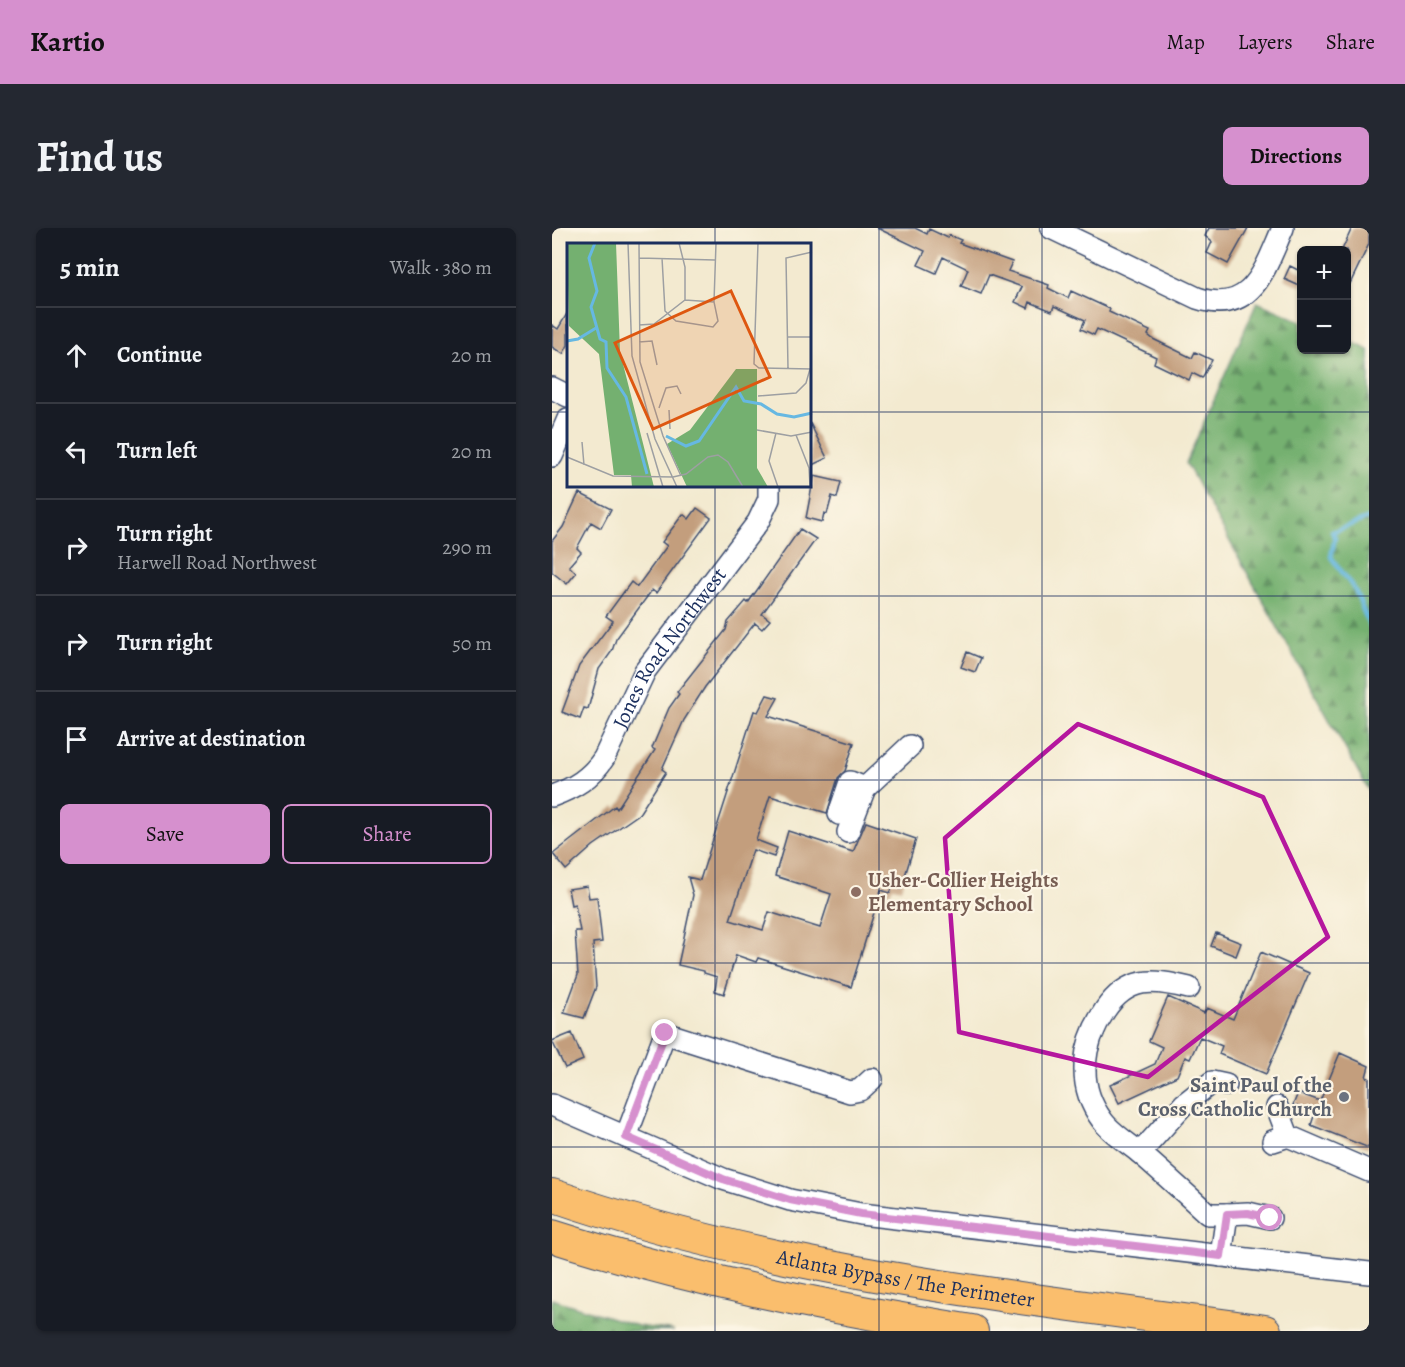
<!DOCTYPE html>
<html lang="en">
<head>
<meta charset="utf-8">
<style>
  body { margin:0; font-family:Alegreya,serif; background:#242831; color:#f1f3f6 }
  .controls { position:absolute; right:18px; top:18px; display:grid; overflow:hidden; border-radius:9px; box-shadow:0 2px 4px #0004 }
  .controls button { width:54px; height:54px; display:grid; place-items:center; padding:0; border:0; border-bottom:2px solid #363941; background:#171b24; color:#f1f3f6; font:30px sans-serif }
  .stop { position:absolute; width:18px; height:18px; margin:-14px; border:4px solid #d690ce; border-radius:50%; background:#fff }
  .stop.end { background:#d690ce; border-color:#fff; box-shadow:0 2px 6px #0008 }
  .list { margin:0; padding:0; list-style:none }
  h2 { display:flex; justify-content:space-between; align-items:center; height:78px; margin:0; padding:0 24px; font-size:26px }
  h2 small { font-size:20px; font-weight:400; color:#9ea1a6 }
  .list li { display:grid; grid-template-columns:39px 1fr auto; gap:18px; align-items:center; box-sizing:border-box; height:96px; padding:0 24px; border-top:2px solid #363941 }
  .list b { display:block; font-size:22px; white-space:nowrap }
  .list p { margin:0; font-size:20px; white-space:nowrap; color:#9ea1a6 }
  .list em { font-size:20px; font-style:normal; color:#9ea1a6 }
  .actions { display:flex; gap:12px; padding:18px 24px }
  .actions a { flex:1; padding:14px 0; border:2px solid #d690ce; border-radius:9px; text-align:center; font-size:21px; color:#d690ce }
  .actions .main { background:#d690ce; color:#111 }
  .icon { flex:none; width:33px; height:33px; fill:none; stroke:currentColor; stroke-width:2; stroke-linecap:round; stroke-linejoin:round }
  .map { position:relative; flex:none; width:817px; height:1103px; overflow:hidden; border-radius:9px }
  header { display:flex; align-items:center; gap:36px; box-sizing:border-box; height:84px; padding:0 30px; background:#d690ce; color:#111 }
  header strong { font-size:28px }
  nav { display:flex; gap:33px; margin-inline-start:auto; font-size:21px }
  .intro { display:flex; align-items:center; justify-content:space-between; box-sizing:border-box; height:144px; padding:0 36px }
  h1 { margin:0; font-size:42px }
  .button { padding:15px 27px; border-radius:9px; background:#d690ce; color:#111; font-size:21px; font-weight:700 }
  main { display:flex; gap:36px; padding:0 36px }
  aside { flex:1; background:#171b24; border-radius:9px; box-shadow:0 2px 4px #0004 }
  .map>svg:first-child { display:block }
  .forest { fill:url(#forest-firs); stroke:#487067; stroke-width:1.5 }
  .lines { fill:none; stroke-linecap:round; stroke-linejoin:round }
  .stream { stroke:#66b8e2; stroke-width:4.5 }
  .building { fill:#c39e7d }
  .minor-casing { stroke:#3b4b6f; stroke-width:24 }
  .highway-casing { stroke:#3b4b6f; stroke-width:34 }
  .minor { stroke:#fff; stroke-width:21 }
  .highway { stroke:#fabe6d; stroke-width:32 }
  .route { stroke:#d690ce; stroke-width:8 }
  .marked { fill:none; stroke:#b5179e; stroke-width:4.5; stroke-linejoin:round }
  .grid { fill:none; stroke:#1b2f5e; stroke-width:1.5; stroke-opacity:0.55 }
  .education-dot { fill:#8d6e63; stroke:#fcf5e5; stroke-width:2 }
  .worship-dot { fill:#6b7280; stroke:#fcf5e5; stroke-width:2 }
  .labels { text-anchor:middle; stroke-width:4.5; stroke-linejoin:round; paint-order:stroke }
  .street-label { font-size:21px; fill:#1b2f5e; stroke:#fcf5e5 }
  .education-label { font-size:21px; font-weight:bold; fill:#785e54; stroke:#fcf5e5; text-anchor:start }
  .worship-label { font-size:21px; font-weight:bold; fill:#5b616d; stroke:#fcf5e5; text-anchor:end }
  .inset-river { fill:none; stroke:#66b8e2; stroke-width:3 }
  .inset-road { fill:none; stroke:#9d9fa2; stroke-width:1.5 }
  .view { fill:#de5710; fill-opacity:0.15; stroke:#de5710; stroke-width:3 }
  .inset-edge { fill:none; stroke:#1b2f5e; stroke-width:3 }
</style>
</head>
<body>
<header>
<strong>Kartio</strong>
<nav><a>Map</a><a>Layers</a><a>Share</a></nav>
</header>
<div class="intro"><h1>Find us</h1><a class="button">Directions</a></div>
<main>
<aside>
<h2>5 min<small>Walk · 380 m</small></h2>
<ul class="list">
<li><svg class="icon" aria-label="ahead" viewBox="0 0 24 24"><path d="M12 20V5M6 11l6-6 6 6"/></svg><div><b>Continue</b></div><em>20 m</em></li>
<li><svg class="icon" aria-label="left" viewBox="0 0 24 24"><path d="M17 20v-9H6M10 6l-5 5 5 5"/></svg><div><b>Turn left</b></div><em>20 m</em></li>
<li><svg class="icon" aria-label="right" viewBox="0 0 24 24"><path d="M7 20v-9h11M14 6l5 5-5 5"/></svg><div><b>Turn right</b><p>Harwell Road Northwest</p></div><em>290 m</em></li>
<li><svg class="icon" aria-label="right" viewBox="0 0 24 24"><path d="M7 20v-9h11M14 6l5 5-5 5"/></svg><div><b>Turn right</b></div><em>50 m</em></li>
<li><svg class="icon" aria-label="arrive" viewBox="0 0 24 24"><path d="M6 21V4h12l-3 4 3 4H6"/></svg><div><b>Arrive at destination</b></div></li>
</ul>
<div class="actions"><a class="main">Save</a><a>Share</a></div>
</aside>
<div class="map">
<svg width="817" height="1103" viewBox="0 0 817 1103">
  <defs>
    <pattern id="forest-firs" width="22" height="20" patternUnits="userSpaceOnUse" patternTransform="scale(1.5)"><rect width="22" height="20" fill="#74b070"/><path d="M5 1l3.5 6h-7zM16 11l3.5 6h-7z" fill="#5e905f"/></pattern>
  </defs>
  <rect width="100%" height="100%" fill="#fcf5e5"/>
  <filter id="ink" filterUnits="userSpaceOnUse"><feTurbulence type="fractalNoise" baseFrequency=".0167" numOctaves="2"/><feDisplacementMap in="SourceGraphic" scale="12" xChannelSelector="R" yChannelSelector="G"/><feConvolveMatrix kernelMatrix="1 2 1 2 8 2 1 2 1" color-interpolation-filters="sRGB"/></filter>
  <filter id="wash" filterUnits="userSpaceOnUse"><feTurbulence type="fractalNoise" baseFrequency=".008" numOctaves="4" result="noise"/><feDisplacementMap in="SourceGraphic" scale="24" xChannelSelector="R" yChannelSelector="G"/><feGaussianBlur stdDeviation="1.35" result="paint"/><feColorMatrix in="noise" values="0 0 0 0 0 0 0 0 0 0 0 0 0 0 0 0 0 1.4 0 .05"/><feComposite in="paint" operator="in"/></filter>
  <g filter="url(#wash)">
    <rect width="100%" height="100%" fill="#f3ead0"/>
    <!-- forest -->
    <path class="forest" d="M705,74L749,93L750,122H794L795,112L817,122V563L634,235Z
      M0,1071L86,1098L122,1103H0Z"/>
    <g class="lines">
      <!-- stream -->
      <path class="stream" d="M817,290L780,304L783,309L779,329L803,362L817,397"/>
    </g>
    <g id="blocks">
      <!-- building -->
      <path class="building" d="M325,0H363L375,6L377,1L396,10L397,7L409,12L407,15L460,34L456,43L497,57L496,60L516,70L519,63L558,81L557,84L598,103L596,107L601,111L640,130L643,124L660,132L650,150L640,145L637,152L602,135L604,129L545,101L542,107L529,101L533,92L502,78L500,83L478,74L476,80L463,74L470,59L437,47L429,66L409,58L416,41L391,29L384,45L366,37L373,23Z
        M657,0H696L676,36L655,25L660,14L653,8Z
        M800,0H817V16L795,62V22H790Z
        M738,38L750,44V59L732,51Z
        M16,84V117L11,126L0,119V97L6,101Z
        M258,195L275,230L258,238Z
        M262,248L289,254L285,270L280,268L275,286L272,285L270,294L254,290Z
        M27,265L59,281L49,300L39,294L25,320L29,324L17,338L24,345L15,356L0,344V313L11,299Z
        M145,280L159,290L104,365L100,362L64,411L60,423L47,441L36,481L32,480L28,491L10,484L27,438L61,393L54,388L79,354L85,359L115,318L110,314L131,286L137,291Z
        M248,301L264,311L210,386L218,392L210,401L203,395L153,459L132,492L110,541L114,544L87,586L41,618L14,642L1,626L63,578L65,581L103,522L100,520L117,480L127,466L125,464L174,402L176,394L194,373L196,375Z
        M415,424L429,430L423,444L409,439Z
        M215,467L226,470L216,488L302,515L293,543L286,550L275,585L218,568L204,612L225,620L222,629L201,622L178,692L211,702L217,684L268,700L279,666L223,648L236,603L301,624L314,594L364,611L349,661L341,659L338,665L329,662L299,759L206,730L204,734L184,727L172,766L163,763L165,749L152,745V743L126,737L141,667L136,649L148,652L202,483L206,484Z
        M35,658L37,670L45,669L50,714L41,715L44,759L32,790L12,785L26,747L23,703H28L23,676L19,677L16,661Z
        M664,705L689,715L684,728L659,718Z
        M709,724L757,745L714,846L667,826L670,818L648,809L638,831L633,829L625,848L567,875L558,857L603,836L610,819L597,813L616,769L652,785L655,780L681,791Z
        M20,805L31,832L13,840L0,813Z
        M788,825L817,838L814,849L817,850V920L759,897L763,885L741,877L746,865L768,873Z"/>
    </g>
  </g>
  <g filter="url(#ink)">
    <use href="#blocks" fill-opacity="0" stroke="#3b4b6f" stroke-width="1.5"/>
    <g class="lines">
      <!-- minor casing -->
      <g class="minor-casing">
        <g id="minor">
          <path d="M499,0L645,70C701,88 713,40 731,0"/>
          <path d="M0,160L16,168"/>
          <path d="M0,228L16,191"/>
          <path id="s1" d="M0,568C22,560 39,550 52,530L93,443L206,294L217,271V258"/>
          <path d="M287,586L298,554L313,560"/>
          <path d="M296,604L313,560L358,518"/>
          <path d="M637,760C601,751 576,748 553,782C530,816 524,857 550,892C559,905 576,915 588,925C611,945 634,966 656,986H675"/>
          <path d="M0,877L171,951L238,972L309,986L817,1045"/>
          <path d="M725,879L736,908"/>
          <path d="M74,909L113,805L298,864L308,862L320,851"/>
          <path d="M721,913L736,908L817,943"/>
          <path d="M588,925L632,876L660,854L674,857"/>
          <path d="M669,1028L675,986L696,985L718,990"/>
        </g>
      </g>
      <!-- highway casing -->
      <g class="highway-casing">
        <g id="highway">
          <path id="s2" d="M0,967C229,1046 475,1070 713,1103"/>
          <path d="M0,1008C138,1052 278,1080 420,1103"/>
        </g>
      </g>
      <!-- minor -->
      <use href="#minor" class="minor"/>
      <!-- highway -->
      <use href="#highway" class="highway"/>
    </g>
  </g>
  <g class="lines" filter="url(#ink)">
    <!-- route -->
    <path class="route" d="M113,805L74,909L171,951L238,972L309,986L669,1028L675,986L696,985L718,990"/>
  </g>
  <!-- marked area -->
  <path class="marked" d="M526,496L711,569L776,709L596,849L407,804L393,610Z"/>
  <!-- grid -->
  <path class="grid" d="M163,0V16M327,0V1103M490,0V1103M654,0V1103M0,184H16M258,184H817M163,258V1103M0,368H817M0,552H817M0,735H817M0,919H817"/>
  <!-- markers -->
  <circle class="education-dot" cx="304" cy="664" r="6"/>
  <circle class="worship-dot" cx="792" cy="869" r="6"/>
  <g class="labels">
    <!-- street labels -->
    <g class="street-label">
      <text dy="7" stroke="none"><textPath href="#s1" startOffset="194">Jones Road Northwest</textPath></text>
      <text dy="7" stroke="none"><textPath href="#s2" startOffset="364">Atlanta Bypass / The Perimeter</textPath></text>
    </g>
    <!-- education labels -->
    <g class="education-label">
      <text x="316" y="659">Usher-Collier Heights<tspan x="316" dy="24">Elementary School</tspan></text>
    </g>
    <!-- worship labels -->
    <g class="worship-label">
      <text x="780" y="864">Saint Paul of the<tspan x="780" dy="24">Cross Catholic Church</tspan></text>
    </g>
  </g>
  <!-- overview -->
  <g transform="translate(15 15)">
    <rect width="244" height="244" fill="#f3ead0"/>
    <path d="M0,0H49L53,109L87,244H65L64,232H47L32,111L2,83ZM169,126H190V225L201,244H120L100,201L123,187Z" fill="#74b070"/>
    <path class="inset-river" d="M28,0L22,15L30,48L24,64L33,96L39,99L40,125L59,154L80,231M0,98L11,96L29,85M99,193L119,203L132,198L169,144L177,158L194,161L210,171L227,174L245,170"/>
    <path class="inset-road" d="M61,0L65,113L88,196L110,244M72,0L73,119L96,193L114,233M112,0L118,24V57M191,0L187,121L192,125L245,126M72,15L148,17M95,15L98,68L109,78L146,84L151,78L147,59L149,0M72,82L87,81L118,57L147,59M221,94H245M72,99L85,98L90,122M221,125L219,15L245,9M191,153L229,150L239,140L243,126M92,165L99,145L110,143L114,151M102,167L103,186M190,187L224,193L245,189M80,190L96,244M209,190L202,218L211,244M229,192L242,225L243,244M15,199L17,222M0,214L46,233L106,234L119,231L141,214L151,212L161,219L176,244"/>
    <path class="view" d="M164,48L203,134L86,186L48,100Z"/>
    <rect width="244" height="244" class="inset-edge"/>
  </g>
</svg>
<div class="controls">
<button>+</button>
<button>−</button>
</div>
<div class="stop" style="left:718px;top:990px"></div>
<div class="stop end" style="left:113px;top:805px"></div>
</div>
</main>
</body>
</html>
